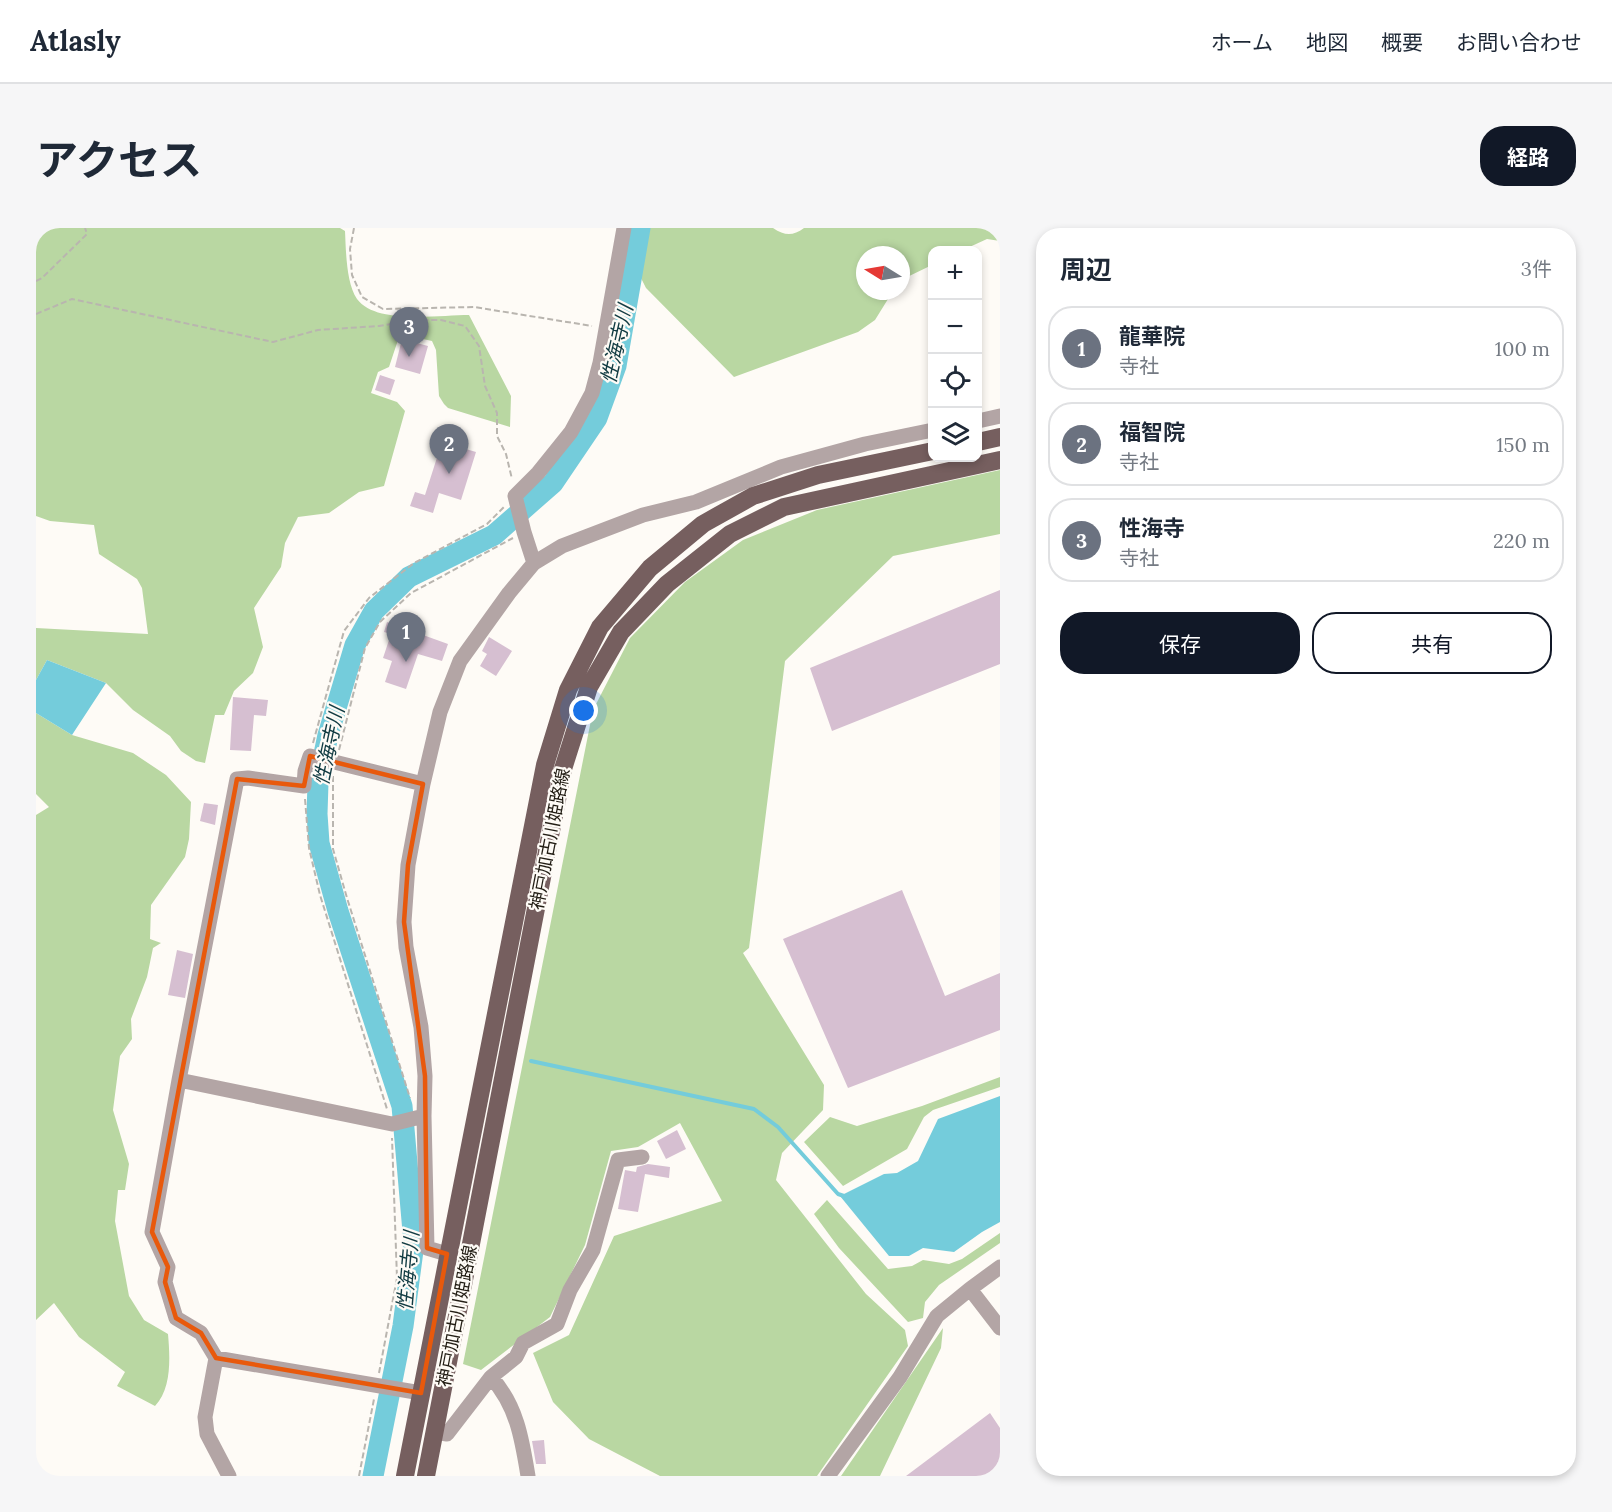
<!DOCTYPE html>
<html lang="ja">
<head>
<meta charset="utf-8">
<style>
  body { margin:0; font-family:Lora,"Noto Sans JP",serif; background:#f6f6f7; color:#1f2937 }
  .controls { position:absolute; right:18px; top:18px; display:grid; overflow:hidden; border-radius:12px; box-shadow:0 3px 9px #0003 }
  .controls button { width:54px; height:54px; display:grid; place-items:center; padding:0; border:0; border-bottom:2px solid #e0e1e3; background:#fff; color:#1f2937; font:30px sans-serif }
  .compass { position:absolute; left:820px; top:18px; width:54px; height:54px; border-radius:50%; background:#fff; box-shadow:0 3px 9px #0003; rotate:281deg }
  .you { position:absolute; left:548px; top:483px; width:21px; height:21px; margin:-15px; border:4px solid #fff; border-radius:50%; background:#1a73e8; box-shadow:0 0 0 9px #1a73e833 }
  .badge { display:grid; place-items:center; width:39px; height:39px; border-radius:50%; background:#111827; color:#fff; font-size:20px; font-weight:700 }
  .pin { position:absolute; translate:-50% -50px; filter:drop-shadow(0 2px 3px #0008) }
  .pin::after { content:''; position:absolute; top:32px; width:21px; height:18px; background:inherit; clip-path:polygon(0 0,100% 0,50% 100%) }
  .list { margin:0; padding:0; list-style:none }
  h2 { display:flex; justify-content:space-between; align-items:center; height:78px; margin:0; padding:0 24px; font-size:26px }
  h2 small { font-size:20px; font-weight:400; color:#747a83 }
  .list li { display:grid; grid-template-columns:39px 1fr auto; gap:18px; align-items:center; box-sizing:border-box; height:84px; margin:0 12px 12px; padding:0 12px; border:2px solid #e0e1e3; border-radius:24px }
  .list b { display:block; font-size:22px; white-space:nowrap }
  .list p { margin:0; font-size:20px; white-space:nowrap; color:#747a83 }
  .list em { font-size:20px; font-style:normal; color:#747a83 }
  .actions { display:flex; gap:12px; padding:18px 24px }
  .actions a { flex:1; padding:14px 0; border:2px solid #111827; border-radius:24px; text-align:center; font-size:21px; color:#111827 }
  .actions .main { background:#111827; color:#fff }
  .icon { flex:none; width:33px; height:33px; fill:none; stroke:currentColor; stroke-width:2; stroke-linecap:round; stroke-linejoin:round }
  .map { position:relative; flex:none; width:964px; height:1248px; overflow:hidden; border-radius:24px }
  header { display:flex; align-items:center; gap:36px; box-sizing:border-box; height:84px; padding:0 30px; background:#fff; border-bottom:2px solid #e0e1e3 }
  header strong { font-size:28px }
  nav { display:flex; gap:33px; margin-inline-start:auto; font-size:21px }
  .intro { display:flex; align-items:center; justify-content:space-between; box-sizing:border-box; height:144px; padding:0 36px }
  h1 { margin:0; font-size:42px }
  .button { padding:15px 27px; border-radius:24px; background:#111827; color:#fff; font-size:21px; font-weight:700 }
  main { display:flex; gap:36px; padding:0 36px }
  aside { flex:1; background:#fff; border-radius:24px; box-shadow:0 3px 9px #0003 }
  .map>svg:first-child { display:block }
  .green { fill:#b9d7a2 }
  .water { fill:#74ccdb }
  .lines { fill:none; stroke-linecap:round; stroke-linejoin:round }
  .stream { stroke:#74ccdb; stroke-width:4 }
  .river { stroke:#74ccdb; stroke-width:21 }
  .building { fill:#d6bfd1 }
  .path { stroke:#b9b5af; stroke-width:2; stroke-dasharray:6 3; stroke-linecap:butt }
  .minor { stroke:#b3a5a5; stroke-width:15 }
  .major { stroke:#765f5f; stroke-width:18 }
  .marked { fill:none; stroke:#e8590c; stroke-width:4.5; stroke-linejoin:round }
  .labels { text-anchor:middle; stroke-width:4.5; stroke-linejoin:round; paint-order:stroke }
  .street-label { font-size:18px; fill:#221d14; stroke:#fefbf6 }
  .water-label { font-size:20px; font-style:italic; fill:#113b42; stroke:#fefbf6 }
</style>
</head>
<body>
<header>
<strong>Atlasly</strong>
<nav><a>ホーム</a><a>地図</a><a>概要</a><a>お問い合わせ</a></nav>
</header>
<div class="intro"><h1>アクセス</h1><a class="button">経路</a></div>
<main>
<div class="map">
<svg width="964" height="1248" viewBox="0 0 964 1248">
  <rect width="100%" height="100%" fill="#fefbf6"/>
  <!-- green -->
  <path class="green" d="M0,0H304L309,3C310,22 310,55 321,71C340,97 403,87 433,87L475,168L474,199L412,180L408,176L403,168L400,122L396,113L364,106L353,139L342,144L335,165L361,174L369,183L348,258L323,264L293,285L262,289L249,315L245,339L218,380L227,419L217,445L198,463L188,487H179L169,535L160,533L145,523L134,508L97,482L70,455L11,432L0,452V400L112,406L106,360L101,351L63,326L58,297L14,293L0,288Z
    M612,0H737C749,8 757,8 768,0H964V13L951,11L927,22H897L896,37L865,52V27H829V63H857L839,92L822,104L698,149L610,60L605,50Z
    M964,242V306L857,328L749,433L713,720L707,725L788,857L787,882L746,925L740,952L830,1066L869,1102L872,1118L781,1248H624L553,1211L517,1174L497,1125L533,1107L578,1008L686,973L644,895L602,919L575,923L549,1017L514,1089L445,1142L427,1136L557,482L594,410L649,354L707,312L781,282Z
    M0,485L36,507L97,525L130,547L155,574L153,611L149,629L115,677L114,711L125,715L117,720L111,749L95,791L96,811L84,828L77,882L93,936L89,962H82L79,993L93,1068L108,1092L132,1106C134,1129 136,1160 119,1178L81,1158L89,1144L43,1109L18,1075L0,1092V587L13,579L0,566Z
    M964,849V859L897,882L888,889L871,921L807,958L768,914L794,889L821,898L886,878Z
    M791,972L852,1041L876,1038L887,1032L913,1036L926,1031L964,1005V1015L903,1057L889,1074L887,1090L872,1094L803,1020L778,986Z
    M907,1100L905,1120L844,1248H805Z"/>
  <!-- water -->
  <path class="water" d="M11,432L70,455L36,507L0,485V452Z
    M964,868V994L946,1004L918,1024L887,1020L873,1028H853L804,968L848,946L861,945L882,933L902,891Z"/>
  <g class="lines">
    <!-- stream -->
    <path class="stream" d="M495,833L718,881L742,899L802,966L808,968"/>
    <!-- river -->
    <path class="river" d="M337,1248L367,1098L378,1015L366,878L302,683L283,615L281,586L282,555L292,507L319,417L338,383L373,349L458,307L517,255L561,190L580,138L604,0"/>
  </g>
  <!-- building -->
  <path class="building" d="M366,111L392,118L384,146L359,139Z
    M344,147L359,152L354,167L339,162Z
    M406,214L440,224L425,272L403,265L397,285L374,278L379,264L389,267Z
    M964,362V436L796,503L774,440Z
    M351,394L412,416L406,433L382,426L370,461L349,454L356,433L347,430L355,406L348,404Z
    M453,409L476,423L460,448L444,438L451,426L446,423Z
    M197,469L232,472L230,488L218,487L215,523L194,522Z
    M168,575L182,577L179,597L164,593Z
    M866,662L909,768L964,745V802L812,860L747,711Z
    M141,722L157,726L149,770L132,767Z
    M641,902L650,921L630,931L621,913Z
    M612,936L634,939L633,950L609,946L602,984L582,981L589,942L600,944L601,939Z
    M954,1185L964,1200V1248H870Z
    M508,1212L510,1236H500L496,1213Z"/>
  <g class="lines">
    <!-- path -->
    <path class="path" d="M318,0L314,21L316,47L326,69L347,81L438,79L556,98
      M0,53L6,50L51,6L49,0
      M0,86L36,71L237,114L282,102L343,98L380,92H405L429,98L443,118L449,158L461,185V208L470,226L476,251
      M277,515L308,403L333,370L378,335L451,296L468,279
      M303,522L329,420L344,394L375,365L477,310
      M297,548V621L311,670L374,870
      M269,571L273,620L284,667L351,881
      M343,1145L361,1050L356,910
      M323,1248L338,1171"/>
    <!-- minor -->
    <path class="minor" d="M942,193L964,188
      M498,335L488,304L479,268L502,245L535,204L556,165L564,135L588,0
      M143,852L356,896L388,888
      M411,1026L391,1020L388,888L389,848L385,799L370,719L368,694L372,637L387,556L404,484L424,433L473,365L498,335L526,318L607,287L660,274L745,239L829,216L897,202
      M964,1039L934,1061L964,1100
      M180,1130L385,1165
      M455,1149L480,1129L487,1115L521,1096L534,1062L557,1022L582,932L606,929
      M398,1204L411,1206L455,1149C481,1178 486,1211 492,1248
      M193,1248L171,1206L169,1189L180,1130L165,1105L140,1090L129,1054L132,1039L116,1004L143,852L201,551L212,550L268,558L269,543L274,528L387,556
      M792,1248L864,1149L901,1088L934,1061"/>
    <!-- major -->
    <path class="major" d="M942,214L964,209
      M369,1248L509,537L532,462L564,399L614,340L667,296L717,268L782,247L897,223
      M390,1248L527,541L553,459L585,404L631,356L694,306L748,279L964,232"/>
  </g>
  <!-- marked area -->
  <path class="marked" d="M274,528L387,556L372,637L368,694L389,848L391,1020L411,1026L385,1165L180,1130L165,1105L140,1090L129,1054L132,1039L116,1004L201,551L268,558Z"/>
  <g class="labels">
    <!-- street labels -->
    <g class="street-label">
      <text transform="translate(514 611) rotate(-79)" y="6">神戸加古川姫路線</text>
      <text transform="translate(421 1088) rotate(-79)" y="6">神戸加古川姫路線</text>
    </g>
    <!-- water labels -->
    <g class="water-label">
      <text transform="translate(581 116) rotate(-77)" y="7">性海寺川</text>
      <text transform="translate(293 518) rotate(-78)" y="7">性海寺川</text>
      <text transform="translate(372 1043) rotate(-85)" y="7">性海寺川</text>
    </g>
  </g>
</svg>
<div class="controls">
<button>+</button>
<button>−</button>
<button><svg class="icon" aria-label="locate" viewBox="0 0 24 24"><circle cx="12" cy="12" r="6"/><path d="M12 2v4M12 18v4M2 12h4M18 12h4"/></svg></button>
<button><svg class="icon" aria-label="layers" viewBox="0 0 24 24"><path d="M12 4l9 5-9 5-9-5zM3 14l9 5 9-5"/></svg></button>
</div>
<svg class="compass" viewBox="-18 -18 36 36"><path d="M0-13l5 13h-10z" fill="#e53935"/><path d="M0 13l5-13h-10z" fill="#747a83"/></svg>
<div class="you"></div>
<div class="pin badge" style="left:370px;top:434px;background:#6b7280">1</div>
<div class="pin badge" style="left:413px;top:246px;background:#6b7280">2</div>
<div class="pin badge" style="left:373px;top:129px;background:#6b7280">3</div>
</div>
<aside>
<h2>周辺<small>3件</small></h2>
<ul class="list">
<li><span class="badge" style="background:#6b7280">1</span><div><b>龍華院</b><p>寺社</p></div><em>100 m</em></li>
<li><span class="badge" style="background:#6b7280">2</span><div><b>福智院</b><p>寺社</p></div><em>150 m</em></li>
<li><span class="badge" style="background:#6b7280">3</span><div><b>性海寺</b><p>寺社</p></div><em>220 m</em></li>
</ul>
<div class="actions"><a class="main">保存</a><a>共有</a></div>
</aside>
</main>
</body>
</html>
